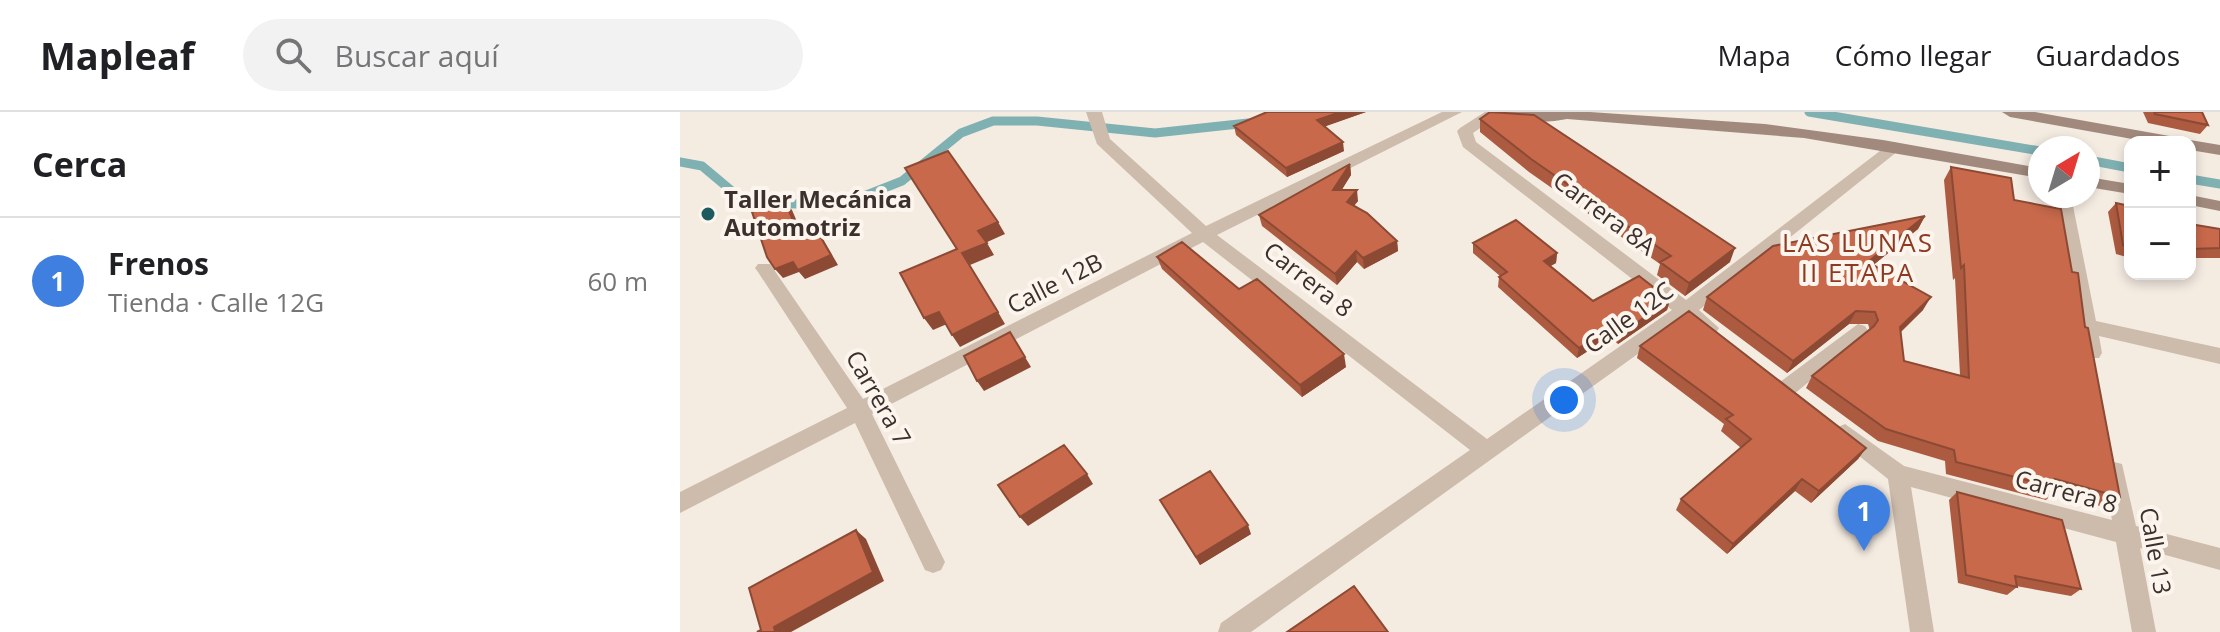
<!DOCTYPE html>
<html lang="es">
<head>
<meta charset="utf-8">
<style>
  body { margin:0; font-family:"Open Sans",sans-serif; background:#f2f2f2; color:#202124 }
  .controls { position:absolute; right:24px; top:24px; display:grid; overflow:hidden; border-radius:16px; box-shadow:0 4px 12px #0003 }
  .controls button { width:72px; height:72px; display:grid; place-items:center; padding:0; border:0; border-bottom:2px solid #e0e0e0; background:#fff; color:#202124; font:40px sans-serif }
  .compass { position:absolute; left:1348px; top:24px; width:72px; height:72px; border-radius:50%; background:#fff; box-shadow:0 4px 12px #0003; rotate:38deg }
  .you { position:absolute; left:884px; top:288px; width:28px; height:28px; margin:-20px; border:6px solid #fff; border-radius:50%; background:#1a73e8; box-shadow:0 0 0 12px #1a73e833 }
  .badge { display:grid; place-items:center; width:52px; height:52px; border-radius:50%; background:#1f5a5e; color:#fff; font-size:26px; font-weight:700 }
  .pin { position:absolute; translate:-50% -66px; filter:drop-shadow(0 2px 4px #0008) }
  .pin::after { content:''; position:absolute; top:42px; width:28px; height:24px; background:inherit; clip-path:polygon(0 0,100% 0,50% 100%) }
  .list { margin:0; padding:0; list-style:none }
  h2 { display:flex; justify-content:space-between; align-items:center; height:104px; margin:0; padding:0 32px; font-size:34px }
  h2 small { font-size:26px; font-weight:400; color:#757577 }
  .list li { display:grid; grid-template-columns:52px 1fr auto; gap:24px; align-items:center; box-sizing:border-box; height:128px; padding:0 32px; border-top:2px solid #e0e0e0 }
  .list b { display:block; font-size:30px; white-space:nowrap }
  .list p { margin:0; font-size:26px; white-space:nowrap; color:#757577 }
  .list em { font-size:26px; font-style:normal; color:#757577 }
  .icon { flex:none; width:44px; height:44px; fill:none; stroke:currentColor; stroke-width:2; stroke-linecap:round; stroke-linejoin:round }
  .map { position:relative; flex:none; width:1540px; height:520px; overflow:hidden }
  header { display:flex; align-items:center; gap:48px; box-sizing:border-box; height:112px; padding:0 40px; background:#fff; border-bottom:2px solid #e0e0e0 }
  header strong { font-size:38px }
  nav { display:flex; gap:44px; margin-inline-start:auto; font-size:28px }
  .search { width:560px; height:72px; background:#f2f2f2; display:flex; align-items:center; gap:20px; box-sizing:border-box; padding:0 28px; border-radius:44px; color:#757577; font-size:30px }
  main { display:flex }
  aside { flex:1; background:#fff }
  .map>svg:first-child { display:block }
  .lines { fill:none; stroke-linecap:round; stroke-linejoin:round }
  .stream { stroke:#7fb0b2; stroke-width:9 }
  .minor { fill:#cdbbac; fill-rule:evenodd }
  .secondary { fill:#a18a7d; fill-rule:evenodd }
  .wall { fill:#ac5a40 }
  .shaded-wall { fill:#8c4a34 }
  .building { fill:#c8694b; stroke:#8c4a34; stroke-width:2 }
  .poi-dot { fill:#1f5a5e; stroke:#fbf5ee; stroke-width:3 }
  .labels { text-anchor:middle; stroke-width:8; stroke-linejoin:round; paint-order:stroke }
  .poi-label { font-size:24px; font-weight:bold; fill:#3b302b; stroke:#fbf5ee; text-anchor:start }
  .street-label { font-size:24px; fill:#3b302b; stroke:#fbf5ee }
  .neighbourhood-label { font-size:26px; letter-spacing:2px; fill:#8c3b22; stroke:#fbf5ee }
</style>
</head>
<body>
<header>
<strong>Mapleaf</strong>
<div class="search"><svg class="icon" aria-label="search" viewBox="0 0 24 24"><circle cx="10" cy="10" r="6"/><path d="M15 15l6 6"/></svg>Buscar aquí</div>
<nav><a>Mapa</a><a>Cómo llegar</a><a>Guardados</a></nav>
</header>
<main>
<aside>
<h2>Cerca<small></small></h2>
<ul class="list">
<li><span class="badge" style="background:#3f7fe0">1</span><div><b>Frenos</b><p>Tienda · Calle 12G</p></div><em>60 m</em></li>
</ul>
</aside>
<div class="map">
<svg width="1540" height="520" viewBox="0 0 1540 520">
  <rect width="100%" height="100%" fill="#f4ebe1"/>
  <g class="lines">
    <!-- stream -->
    <path class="stream" d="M1129,0L1360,39
      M1408,48L1450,56
      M0,50L22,54L65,90L117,92L184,84L222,69L281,21L313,9H357L475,21L568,11
      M1510,67L1540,72"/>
    <!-- minor -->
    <path class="minor" d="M406,0H422L430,27L526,114L762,0H782L537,123L807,327L992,198L783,35L777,19L780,16L805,0H823L793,21L796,30L1006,188L1209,32L1215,30L1223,35L1019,198L1039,216L1036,221H1022L1005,208L571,520H538L541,511L790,338L523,130L192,302L265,450L261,458L253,461L245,458L175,311L0,401V380L167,296L78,160L75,156L78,152H90L183,287L512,121L417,32Z
      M1375,84H1391L1416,209L1540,236V252L1419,224L1422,241L1419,246H1405L1396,214Z
      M1178,212L1185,214L1188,219L1185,224L1114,282H1100L1097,276L1100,270Z
      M1165,312L1224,354L1432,408L1423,359L1426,352L1434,350L1442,352L1456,414L1540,436V458L1460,436L1476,520H1452L1436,430L1231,375L1254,520H1230L1208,367L1158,327L1154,321L1158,315Z"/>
    <!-- secondary -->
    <path class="secondary" d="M821,0H910L1085,12L1203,28L1360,56V66L1124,26L887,7C868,11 837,12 821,0Z
      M1322,0H1355L1495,25L1503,30H1469L1330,5Z
      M1510,28L1540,33V43L1510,38V30H1504Z
      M1408,65L1450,72V82L1408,75Z
      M1510,83L1540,89V99L1510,93Z"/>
  </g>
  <!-- wall -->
  <path class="wall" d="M587,0H686L645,14L664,39L607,65L556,23L554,14Z
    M1463,0H1522L1528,13L1520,22L1468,11Z
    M800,7L1050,150L1005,184L977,163L980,152L849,60L800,20Z
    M670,52L671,63L661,78L678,89L674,94L717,129L718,139L684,157L677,150L657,173L582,114L579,103Z
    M1271,55L1334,88L1392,160L1405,215L1440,385L1427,396L1373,381L1366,388L1266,362L1265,349L1198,329L1126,276L1132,264L1190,218L1188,212H1169L1107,261L1023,198L1027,185L1245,104L1238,117L1193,153L1243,198L1221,220L1224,249L1280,263L1275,166L1273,168L1264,68Z
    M1436,91L1450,94V146L1436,142L1428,100Z
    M1510,112L1540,117V146H1510Z
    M793,131L877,141L876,151L870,154L913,189L990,188L987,198L938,232L930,225L897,246L818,175L819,165L820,164L793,141Z
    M477,145L559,177L666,255L622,285L482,157Z
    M960,234L1186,336L1178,347L1131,391L1115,379L1047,442L996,398L1001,387L1061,336L1041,319L1044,312L957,246Z
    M1277,380L1401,477L1391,484L1336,474L1337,475L1327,483L1278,471L1269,388Z
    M480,388L571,422L520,453Z"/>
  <!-- shaded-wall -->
  <path class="shaded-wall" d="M660,0H686L638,17L637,8Z
    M663,30L664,39L607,65L606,56Z
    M670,52L671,63L655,89L653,78Z
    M677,78L678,89L668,100L667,90Z
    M105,89L112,98L125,128L117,119Z
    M1245,104L1238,117L1181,163L1188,150Z
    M318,110L325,122L305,131L298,119Z
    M133,112L140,122L158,153L125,167L119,160L103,166L95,157L113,150Z
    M717,129L718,139L684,157L683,146Z
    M307,131L314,143L290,153L282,141Z
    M1055,136L1050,150L1005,184L1009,171Z
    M676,139L677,150L657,173L655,162Z
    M877,141L876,151L862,159L864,149Z
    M1251,185L1243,198L1212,228L1220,215Z
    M990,188L987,198L938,232L940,222Z
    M1176,199L1169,212L1107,261L1113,249Z
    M259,200L267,212L253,218L244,206Z
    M318,200L325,212L280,235L272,223Z
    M932,216L930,225L897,246L899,236Z
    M664,242L666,255L622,285L620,273Z
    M345,245L351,255L304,279L297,269Z
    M1186,336L1178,347L1131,391L1139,379Z
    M407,362L413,372L348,414L340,405Z
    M1122,367L1115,379L1047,442L1053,432Z
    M568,413L571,422L520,453L516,445Z
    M176,418L186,427L204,469L111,520H95L94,515Z"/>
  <!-- building -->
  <path class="building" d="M587,0H660L637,8L663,30L606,56L554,14Z
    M810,0L854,3L1055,136L1009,171L980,150L991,144L851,47L800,7Z
    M1474,0H1522L1528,13L1475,2Z
    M268,39L318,110L298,119L307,131L282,141L318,200L272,223L259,200L244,206L220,161L277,137L225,56Z
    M670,52L653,78H677L667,90L687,101L717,129L683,146L676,139L655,162L579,103Z
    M1271,55L1331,66L1334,88L1381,97L1392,160L1398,161L1405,215L1408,216L1440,385L1375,367L1378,376L1276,350L1274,338L1206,317L1132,264L1194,214L1198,208L1195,200L1176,199L1113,249L1027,185L1093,134L1245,104L1188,150L1251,185L1220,215L1224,249L1289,266L1284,153L1281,156Z
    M105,89L117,119L133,112L151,143L118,158L113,150L95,157L87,145L72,100Z
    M1436,91L1450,94V135L1443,133Z
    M836,108L877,141L864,149L913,189L959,164L990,188L940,222L932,216L899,236L819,165L827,160L793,131Z
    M1510,112L1540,117V136L1510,137Z
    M502,130L559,177L577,167L664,242L620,273L477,145Z
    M1009,199L1186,336L1139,379L1122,367L1053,432L1001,387L1071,327L1046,307L1053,303L960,234Z
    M330,220L345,245L297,269L284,244Z
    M384,333L407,362L340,405L318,373Z
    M530,359L568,413L516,445L480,388Z
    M1277,380L1382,408L1401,477L1335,464L1337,475L1286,463Z
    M176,418L193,460L94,515L95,520H77L81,518L69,476Z
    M674,474L708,520H607Z"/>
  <!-- markers -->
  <circle class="poi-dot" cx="28" cy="102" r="8"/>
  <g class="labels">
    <!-- poi labels -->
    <g class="poi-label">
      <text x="44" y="96">Taller Mecánica<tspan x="44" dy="28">Automotriz</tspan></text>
    </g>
    <!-- street labels -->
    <g class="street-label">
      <text transform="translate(924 102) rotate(37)" y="8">Carrera 8A</text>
      <text transform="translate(628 168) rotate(38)" y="8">Carrera 8</text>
      <text transform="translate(375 172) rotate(-27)" y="8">Calle 12B</text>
      <text transform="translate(949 206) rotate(-36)" y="8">Calle 12C</text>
      <text transform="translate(198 286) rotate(60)" y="8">Carrera 7</text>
      <text transform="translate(1386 380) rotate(15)" y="8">Carrera 8</text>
      <text transform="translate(1475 439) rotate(80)" y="8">Calle 13</text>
    </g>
    <!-- neighbourhood labels -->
    <g class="neighbourhood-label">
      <text x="1178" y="140">LAS LUNAS<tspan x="1178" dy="30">II ETAPA</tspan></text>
    </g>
  </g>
</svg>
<div class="controls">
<button>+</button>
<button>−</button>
</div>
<svg class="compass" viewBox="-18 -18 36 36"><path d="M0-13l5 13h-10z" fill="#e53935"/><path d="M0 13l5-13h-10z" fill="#757577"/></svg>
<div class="you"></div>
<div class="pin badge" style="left:1184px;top:439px;background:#3f7fe0">1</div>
</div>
</main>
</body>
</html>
